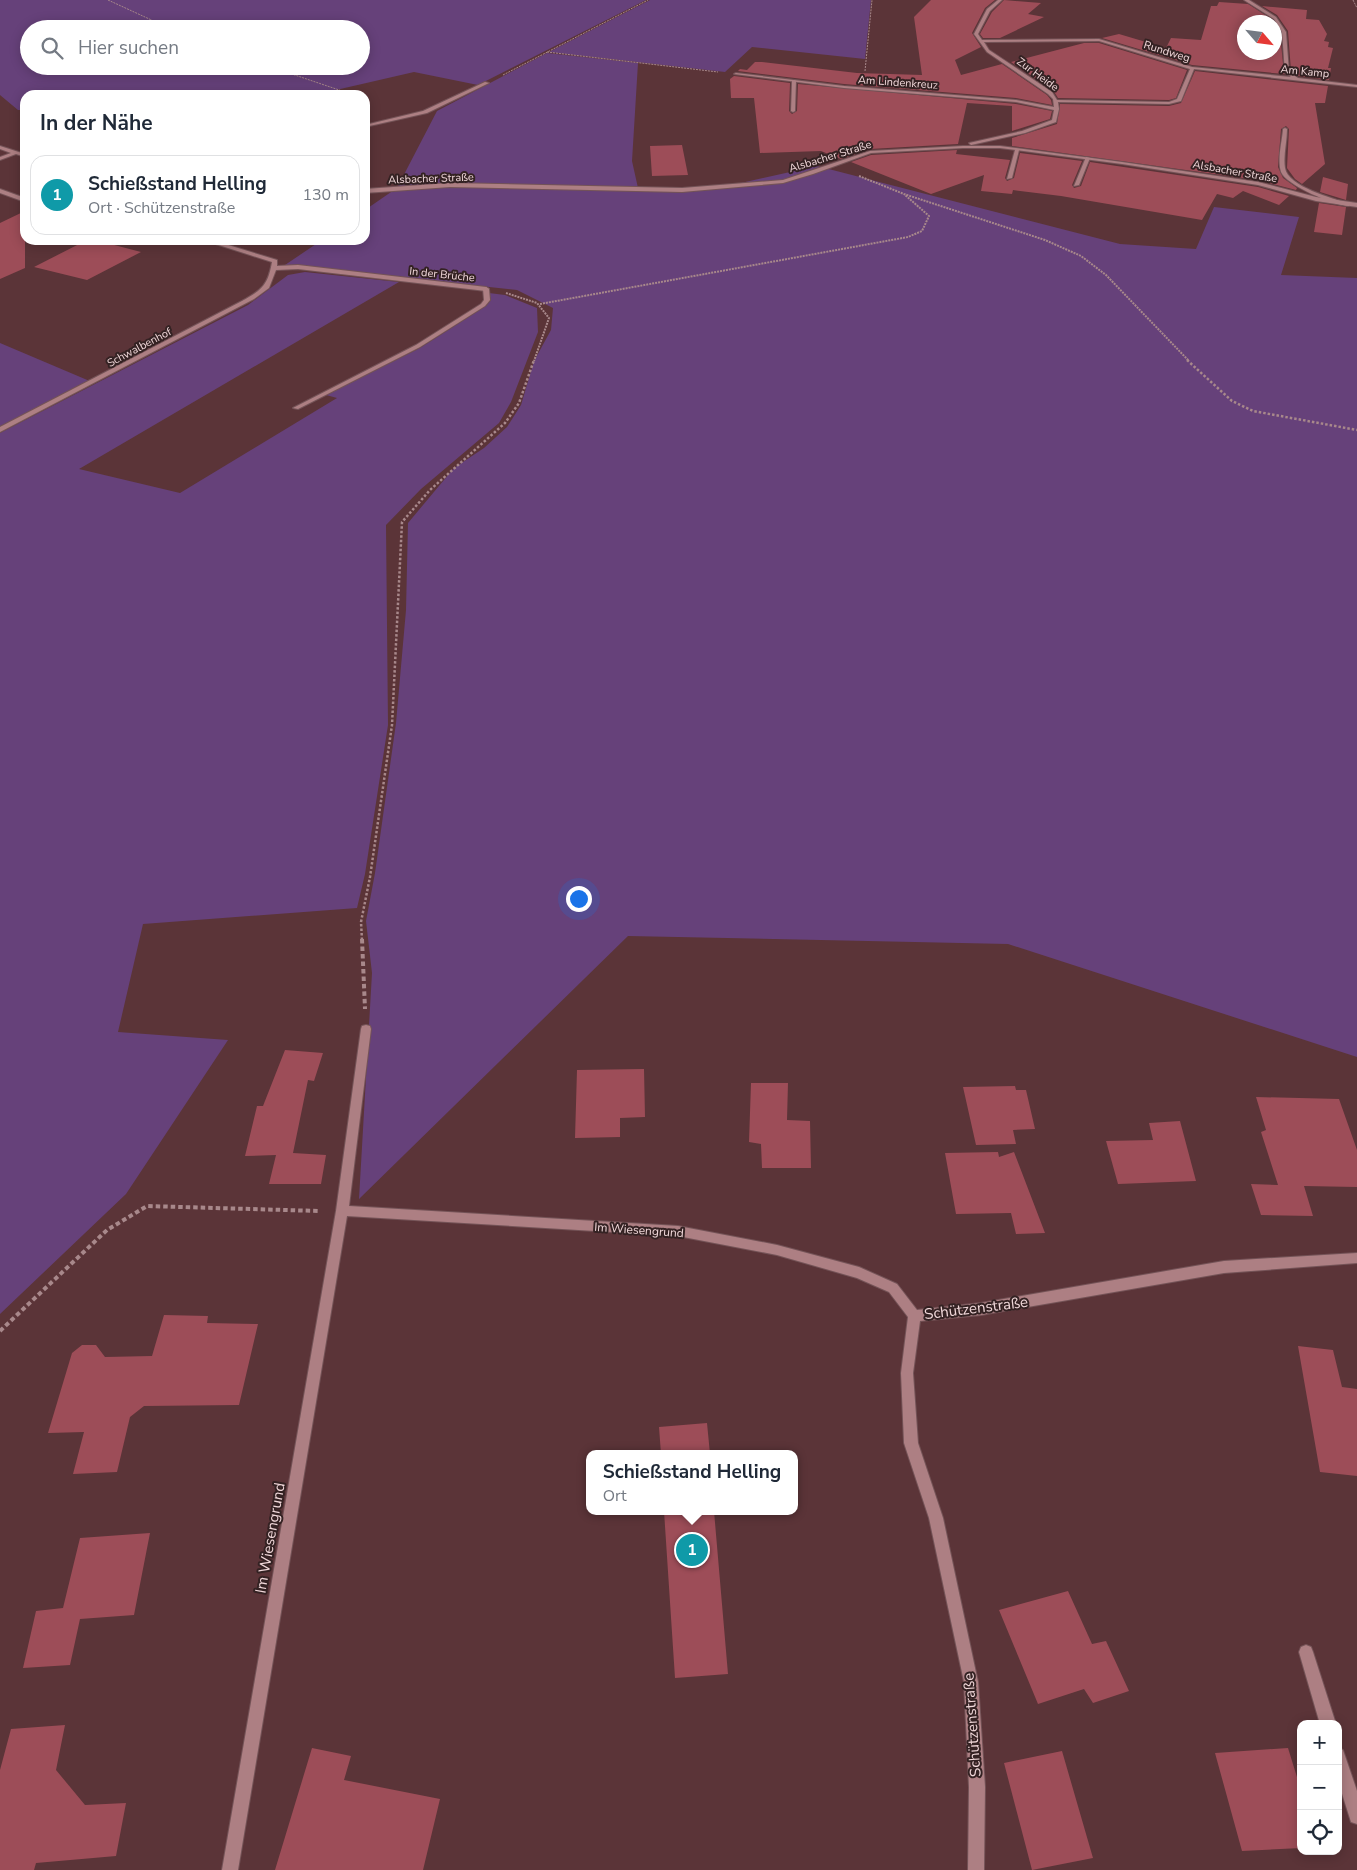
<!DOCTYPE html>
<html lang="de">
<head>
<meta charset="utf-8">
<style>
  body { margin:0; font-family:"Nunito Sans",sans-serif; background:#f6f6f7; color:#1f2937 }
  .controls { position:absolute; right:15px; bottom:15px; display:grid; overflow:hidden; border-radius:10px; box-shadow:0 2px 12px #0003 }
  .controls button { width:45px; height:45px; display:grid; place-items:center; padding:0; border:0; border-bottom:1px solid #e0e1e3; background:#fff; color:#1f2937; font:25px sans-serif }
  .compass { position:absolute; left:1237px; top:15px; width:45px; height:45px; border-radius:50%; background:#fff; box-shadow:0 2px 12px #0003; rotate:118deg }
  .you { position:absolute; left:578px; top:898px; width:18px; height:18px; margin:-12px; border:4px solid #fff; border-radius:50%; background:#1a73e8; box-shadow:0 0 0 8px #1a73e833 }
  .badge { display:grid; place-items:center; width:32px; height:32px; border-radius:50%; background:#d93025; color:#fff; font-size:16px; font-weight:700 }
  .pin { position:absolute; translate:-50% -50%; border:2px solid #fff; box-shadow:0 1px 5px #0006 }
  .popup { position:absolute; left:586px; top:1450px; width:212px; height:65px; box-sizing:border-box; display:grid; place-content:center; border-radius:10px; background:#fff; filter:drop-shadow(0 1px 4px #0005); font-size:16px; white-space:nowrap; color:#747a83 }
  .popup b { font-size:19px; color:#1f2937 }
  .popup::after { content:''; position:absolute; left:50%; top:100%; margin-left:-10px; border:10px solid transparent; border-top-color:#fff }
  .list { margin:0; padding:0; list-style:none }
  h2 { display:flex; justify-content:space-between; align-items:center; height:65px; margin:0; padding:0 20px; font-size:21px }
  h2 small { font-size:16px; font-weight:400; color:#747a83 }
  .list li { display:grid; grid-template-columns:32px 1fr auto; gap:15px; align-items:center; box-sizing:border-box; height:80px; margin:0 10px 10px; padding:0 10px; border:1px solid #e0e1e3; border-radius:15px }
  .list b { display:block; font-size:19px; white-space:nowrap }
  .list p { margin:0; font-size:16px; white-space:nowrap; color:#747a83 }
  .list em { font-size:16px; font-style:normal; color:#747a83 }
  .icon { flex:none; width:28px; height:28px; fill:none; stroke:currentColor; stroke-width:2; stroke-linecap:round; stroke-linejoin:round }
  .map { position:relative; flex:none; width:1357px; height:1870px; overflow:hidden }
  .search { position:absolute; background:#fff; box-shadow:0 2px 12px #0003; left:20px; top:20px; width:350px; height:55px; display:flex; align-items:center; gap:12px; box-sizing:border-box; padding:0 18px; border-radius:28px; color:#747a83; font-size:19px }
  .panel { position:absolute; background:#fff; box-shadow:0 2px 12px #0003; left:20px; top:90px; width:350px; height:155px; border-radius:15px }
  .map>svg:first-child { display:block }
  .green { fill:#66417a; fill-rule:evenodd }
  .building { fill:#9d4d58 }
  .lines { fill:none; stroke-linecap:round; stroke-linejoin:round }
  .lane-casing { stroke:#745357; stroke-width:2 }
  .street-casing { stroke:#745357; stroke-width:2 }
  .path-far3 { stroke:#a8888b; stroke-width:1; stroke-dasharray:2 1; stroke-linecap:butt }
  .path-far2 { stroke:#a8888b; stroke-width:2; stroke-dasharray:2 1; stroke-linecap:butt }
  .path-far1 { stroke:#a8888b; stroke-width:2.5; stroke-dasharray:2.5 2; stroke-linecap:butt }
  .path { stroke:#a8888b; stroke-width:4; stroke-dasharray:4.5 3; stroke-linecap:butt }
  .lane { fill:#ad7f83; fill-rule:evenodd }
  .street { fill:#ad7f83; fill-rule:evenodd }
  .labels { text-anchor:middle; stroke-width:4; stroke-linejoin:round; paint-order:stroke }
  .far-street-label { font-size:11px; fill:#f1d8da; stroke:#342223 }
  .street-label { font-size:12px; fill:#f1d8da; stroke:#342223 }
  .near-street-label { font-size:15px; fill:#f1d8da; stroke:#342223 }
</style>
</head>
<body>
<div class="map">
<svg width="1357" height="1870" viewBox="0 0 1357 1870">
  <rect width="100%" height="100%" fill="#5b3438"/>
  <!-- green -->
  <path class="green" d="M0,0H646L478,85L414,72L336,90L345,95H25V110H18L0,95ZM29,29H361V66H29Z
    M650,0H871L865,59L752,47L725,72L549,52Z
    M547,53L638,63L632,161L638,188L517,185L397,188L437,111Z
    M817,166L1120,244L1196,249L1214,207L1299,217L1281,275L1357,278V1057L1008,944L628,936L359,1199L372,973L366,921L375,873L396,723L406,610L408,523L454,468L484,448L507,427L521,405L534,361L551,330L553,308L517,290L285,265L322,240H365V210L394,190L450,187L681,191L732,185Z
    M305,272L399,282L79,469L180,493L337,398L326,395L420,348L486,306L491,300L489,293L505,295L537,308L538,332L511,402L499,423L421,489L386,525L388,725L365,874L357,908L143,924L118,1032L228,1040L126,1194L0,1314V433L248,305L288,275Z
    M0,343L92,382L0,428Z"/>
  <!-- building -->
  <path class="building" d="M931,0H995L985,8L972,33L981,47L955,60L961,75L1002,64L1047,95L1051,100L1052,105L1016,98L844,84L738,71L740,69L747,70L755,62H762L857,73L922,75L914,17Z
    M1004,0L1041,3L1028,14L1044,17L1000,38H983L980,34L992,12Z
    M1219,2L1248,4L1273,20L1274,22H1244V52H1274V23L1280,33L1284,74L1192,65L1102,38L1119,34L1166,48L1171,38L1201,40L1211,6H1217Z
    M1262,6L1307,10L1306,19L1319,20L1327,34L1324,41L1329,42L1328,47L1333,48L1328,68H1331L1329,80L1299,76L1291,71L1288,31L1277,15Z
    M1084,43H1099L1187,70L1176,98L1169,100L1058,98L1053,90L1011,62Z
    M1195,71L1328,86L1325,103H1315L1325,164L1302,184L1295,179L1287,168L1289,129L1286,126L1281,129L1278,167L1283,178L1297,188L1296,190L1258,180L1012,146V138L1057,124L1060,104L1169,106L1181,103Z
    M734,76L790,83L789,111L792,114L797,111L798,84L1016,104L1052,111L1050,119L1012,131V106L967,103L958,144L870,149L841,159L821,151L760,153L754,98H731L730,79Z
    M682,145L688,175L652,176L650,146Z
    M957,150L956,154L1010,160L1005,178L1007,181L1014,178L1020,153L1082,161L1072,185L1074,188L1081,186L1090,162L1258,187L1289,196L1279,205L1243,191L1233,198L1217,194L1202,220L1061,196L1013,190L1012,194L981,191L984,175L931,194L851,162L871,155Z
    M1323,177L1348,184L1346,200L1320,192Z
    M1319,203L1346,207L1342,235L1314,232Z
    M25,211V268L0,279V223Z
    M85,241L94,244L99,241L141,252L87,280L34,267Z
    M285,1050L323,1053L314,1081L308,1080L293,1153L326,1155L321,1184H269L276,1155L245,1156L257,1106H263Z
    M644,1069L645,1117L620,1118V1137L575,1138L577,1070Z
    M751,1083H788L787,1120L810,1121L811,1168H762L761,1144L749,1142Z
    M1015,1086L1016,1090H1026L1035,1129L1013,1130L1016,1144L976,1145L963,1087Z
    M1256,1097L1339,1099L1357,1150V1187L1304,1186L1313,1216L1261,1215L1251,1184L1278,1185L1261,1132L1266,1130Z
    M1180,1121L1196,1181L1118,1184L1106,1141L1153,1140L1149,1123Z
    M998,1152L999,1157L1014,1152L1045,1233L1016,1234L1011,1213L956,1214L945,1153Z
    M164,1315L208,1316L207,1323L258,1324L239,1405L144,1406L130,1417L117,1472L73,1474L84,1432L48,1433L72,1353L82,1345H96L105,1357L152,1356Z
    M1298,1346L1333,1350L1342,1387L1357,1389V1476L1320,1472Z
    M707,1423L710,1454H661L659,1427Z
    M664,1511H714L728,1674L675,1678Z
    M150,1533L134,1615L80,1619L70,1665L23,1668L36,1611L63,1608L80,1538Z
    M1068,1591L1092,1644L1106,1641L1129,1691L1093,1703L1084,1689L1038,1704L999,1610Z
    M65,1725L56,1770L85,1805L126,1803L116,1856L36,1863L34,1870H0V1770L11,1729Z
    M312,1748L351,1756L344,1780L440,1799L423,1870H275Z
    M1288,1748L1301,1790V1848L1242,1851L1215,1753Z
    M1062,1751L1093,1858L1032,1870L1004,1763Z"/>
  <g class="lines">
    <!-- lane casing -->
    <g class="lane-casing">
      <path id="lane" d="M794,80L796,81L795,111L793,112L791,111L792,81Z
        M485,82L489,83L427,113L365,127V125L423,111Z
        M1285,128L1287,129C1287,142 1283,156 1285,168C1288,187 1333,198 1349,204V206C1335,206 1286,185 1281,172C1277,159 1282,142 1283,129Z
        M1017,149L1019,150L1012,178L1007,179L1015,150Z
        M1086,157L1090,158L1079,185L1074,186Z
        M486,287L489,289L490,300L485,306L420,347L298,409L293,408L416,345L481,304L484,300L483,289Z"/>
    </g>
    <!-- street casing -->
    <g class="street-casing">
      <path id="street" d="M998,0H1002L990,11L978,34L982,40L1099,39L1192,67L1291,77L1285,73L1282,32L1274,19L1244,0H1249L1276,17L1286,32L1289,72L1298,78L1357,85V87L1194,69L1181,101L1169,104L1058,102L1059,109L1056,122L1025,133L971,145L969,143L1022,131L1052,120L1054,110L1016,102L844,88L734,74L736,73L844,86L1016,100L1054,107L1053,99L1048,94L987,52L974,34L987,9ZM1099,41L1190,69L1177,99L1169,102L1057,100L1052,92L989,50L984,42Z
        M0,146L25,154V157L16,154L0,160V157L11,153L0,149Z
        M963,146H1000L1122,162L1258,182L1316,197L1357,203V207L1316,201L1258,185L1122,164L1000,148H963L871,153L813,174L783,183L682,192L450,187L365,193V189L450,183L682,188L783,180L870,151Z
        M0,189L25,198V202L0,193Z
        M203,240H212L277,260V266L298,265L486,287L489,289L486,291L298,269L276,270L269,288L254,299L0,432V427L242,301C262,290 268,285 272,262Z
        M366,1025L370,1026L371,1029L349,1206L678,1226L777,1245L859,1267L897,1284L917,1310L981,1303L1224,1261L1357,1253V1263L1224,1273L981,1315L920,1321L913,1373L918,1443L943,1518L978,1682L985,1787L984,1870H968L969,1787L964,1682L929,1518L904,1443L901,1373L908,1317L889,1292L857,1278L777,1255L678,1236L347,1216L238,1870H222L336,1211L361,1029L362,1026Z
        M1306,1645L1311,1647L1313,1652L1336,1724H1320L1299,1652L1301,1647Z
        M1338,1747L1343,1750L1357,1791V1824L1351,1822L1338,1781Z"/>
    </g>
    <!-- path-far3 -->
    <path class="path-far3" d="M108,0L171,29
      M1353,0L1357,8
      M547,52L718,72
      M268,66L354,95
      M865,71L872,0
      M503,75L648,0"/>
    <!-- path-far2 -->
    <path class="path-far2" d="M859,176L904,194L1045,240L1081,256L1106,275L1189,361
      M506,293L537,303L549,318L534,361
      M540,304L908,237L922,231L929,216L904,194"/>
    <!-- path-far1 -->
    <path class="path-far1" d="M1187,360L1232,401L1253,411L1357,430
      M362,940L361,922L370,877L392,725L402,522L430,490L505,423L519,403L534,360"/>
    <!-- path -->
    <path class="path" d="M362,939L365,1009
      M0,1331L107,1230L147,1206L319,1211"/>
    <!-- lane -->
    <use href="#lane" class="lane"/>
    <!-- street -->
    <use href="#street" class="street"/>
  </g>
  <g class="labels">
    <!-- far-street labels -->
    <g class="far-street-label">
      <text transform="translate(1167 51) rotate(17)" y="4">Rundweg</text>
      <text transform="translate(1305 71) rotate(6)" y="4">Am Kamp</text>
      <text transform="translate(1038 74) rotate(36)" y="4">Zur Heide</text>
      <text transform="translate(898 82) rotate(4)" y="4">Am Lindenkreuz</text>
      <text transform="translate(830 156) rotate(-17)" y="4">Alsbacher Straße</text>
      <text transform="translate(1235 171) rotate(10)" y="4">Alsbacher Straße</text>
      <text transform="translate(431 178) rotate(-2)" y="4">Alsbacher Straße</text>
      <text transform="translate(442 274) rotate(6)" y="4">In der Brüche</text>
      <text transform="translate(139 347) rotate(-28)" y="4">Schwalbenhof</text>
    </g>
    <!-- street labels -->
    <g class="street-label">
      <text transform="translate(639 1230) rotate(4)" y="4">Im Wiesengrund</text>
    </g>
    <!-- near-street labels -->
    <g class="near-street-label">
      <text transform="translate(976 1308) rotate(-7)" y="5">Schützenstraße</text>
      <text transform="translate(270 1538) rotate(-80)" y="5">Im Wiesengrund</text>
      <text transform="translate(972 1725) rotate(-94)" y="5">Schützenstraße</text>
    </g>
  </g>
</svg>
<div class="controls">
<button>+</button>
<button>−</button>
<button><svg class="icon" aria-label="locate" viewBox="0 0 24 24"><circle cx="12" cy="12" r="6"/><path d="M12 2v4M12 18v4M2 12h4M18 12h4"/></svg></button>
</div>
<svg class="compass" viewBox="-18 -18 36 36"><path d="M0-13l5 13h-10z" fill="#e53935"/><path d="M0 13l5-13h-10z" fill="#747a83"/></svg>
<div class="you"></div>
<div class="pin badge" style="left:692px;top:1550px;background:#0f9aa8">1</div>
<div class="popup"><b>Schießstand Helling</b>Ort</div>
<div class="search"><svg class="icon" aria-label="search" viewBox="0 0 24 24"><circle cx="10" cy="10" r="6"/><path d="M15 15l6 6"/></svg>Hier suchen</div>
<section class="panel">
<h2>In der Nähe<small></small></h2>
<ul class="list">
<li><span class="badge" style="background:#0f9aa8">1</span><div><b>Schießstand Helling</b><p>Ort · Schützenstraße</p></div><em>130 m</em></li>
</ul>
</section>
</div>
</body>
</html>
